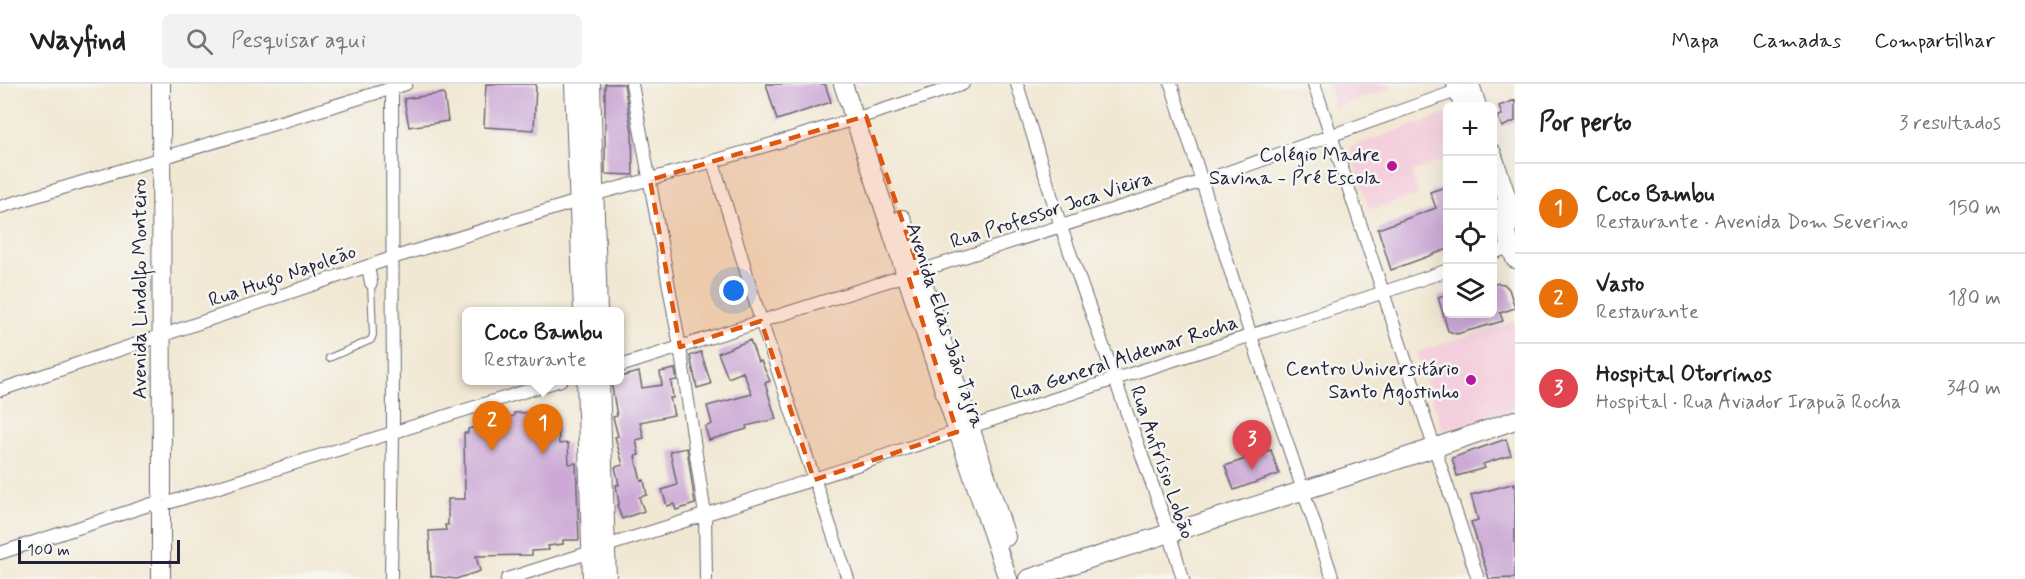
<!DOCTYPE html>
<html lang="pt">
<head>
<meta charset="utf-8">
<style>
  body { margin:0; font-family:Mynerve,sans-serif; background:#f2f2f2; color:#222 }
  .controls { position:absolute; right:18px; top:18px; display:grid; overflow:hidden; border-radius:9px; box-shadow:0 6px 24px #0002 }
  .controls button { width:54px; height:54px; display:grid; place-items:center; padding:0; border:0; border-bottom:2px solid #e0e0e0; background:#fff; color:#222; font:30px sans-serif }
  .scale { position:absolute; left:18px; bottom:15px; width:162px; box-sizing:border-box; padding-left:6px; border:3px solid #22223b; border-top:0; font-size:16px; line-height:21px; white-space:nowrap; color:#22223b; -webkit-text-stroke:4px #f6f6f2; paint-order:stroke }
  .you { position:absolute; left:734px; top:207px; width:21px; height:21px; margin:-15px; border:4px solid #fff; border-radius:50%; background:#1a73e8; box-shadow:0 0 0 9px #1a73e833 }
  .badge { display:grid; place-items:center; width:39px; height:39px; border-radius:50%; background:#1a73e8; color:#fff; font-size:20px; font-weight:700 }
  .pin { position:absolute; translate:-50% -50px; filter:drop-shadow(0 2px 3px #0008) }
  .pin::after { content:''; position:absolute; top:32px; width:21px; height:18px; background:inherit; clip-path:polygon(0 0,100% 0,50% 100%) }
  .popup { position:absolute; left:462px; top:223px; width:162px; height:78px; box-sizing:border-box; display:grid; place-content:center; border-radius:9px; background:#fff; filter:drop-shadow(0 2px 4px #0005); font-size:20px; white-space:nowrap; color:#767676 }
  .popup b { font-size:22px; color:#222 }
  .popup::after { content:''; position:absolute; left:50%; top:100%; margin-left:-12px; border:12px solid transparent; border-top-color:#fff }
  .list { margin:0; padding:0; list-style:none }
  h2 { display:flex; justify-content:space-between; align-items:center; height:78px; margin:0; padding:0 24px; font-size:26px }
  h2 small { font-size:20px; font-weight:400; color:#767676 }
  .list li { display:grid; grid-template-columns:39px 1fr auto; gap:18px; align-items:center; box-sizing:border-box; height:90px; padding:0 24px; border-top:2px solid #e0e0e0 }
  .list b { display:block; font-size:22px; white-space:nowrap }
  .list p { margin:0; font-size:20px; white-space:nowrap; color:#767676 }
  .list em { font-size:20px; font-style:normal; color:#767676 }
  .icon { flex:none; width:33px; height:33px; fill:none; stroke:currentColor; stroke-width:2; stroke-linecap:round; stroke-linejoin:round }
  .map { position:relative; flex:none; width:1515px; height:495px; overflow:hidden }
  header { display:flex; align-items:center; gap:36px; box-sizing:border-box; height:84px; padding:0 30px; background:#fff; border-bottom:2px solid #e0e0e0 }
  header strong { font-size:28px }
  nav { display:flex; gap:33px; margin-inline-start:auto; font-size:21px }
  .search { width:420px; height:54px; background:#f2f2f2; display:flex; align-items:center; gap:15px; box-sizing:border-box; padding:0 21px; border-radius:9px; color:#767676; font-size:22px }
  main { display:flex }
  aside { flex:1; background:#fff }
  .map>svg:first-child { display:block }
  .built { fill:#f4cfdd }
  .building { fill:#cca9d6 }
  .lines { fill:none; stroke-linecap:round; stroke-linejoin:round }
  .lane-casing { stroke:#6a6770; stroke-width:8 }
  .street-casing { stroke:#6a6770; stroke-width:14 }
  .secondary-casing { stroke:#6a6770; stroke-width:20 }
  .lane { stroke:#fff; stroke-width:6 }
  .street { stroke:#fff; stroke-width:12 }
  .secondary { stroke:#fff; stroke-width:18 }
  .marked { fill:#de560e; fill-opacity:0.2; stroke:#de560e; stroke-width:4.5; stroke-dasharray:12 8; stroke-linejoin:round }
  .poi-dot { fill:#b5179e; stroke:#f6f6f2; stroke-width:2 }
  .labels { text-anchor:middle; stroke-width:5; stroke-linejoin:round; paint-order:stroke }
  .poi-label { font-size:20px; fill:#22223b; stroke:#f6f6f2; text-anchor:end }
  .street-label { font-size:20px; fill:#22223b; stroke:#f6f6f2 }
</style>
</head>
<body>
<header>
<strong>Wayfind</strong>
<div class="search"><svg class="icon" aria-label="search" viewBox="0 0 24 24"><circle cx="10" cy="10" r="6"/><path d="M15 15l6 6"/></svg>Pesquisar aqui</div>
<nav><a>Mapa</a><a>Camadas</a><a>Compartilhar</a></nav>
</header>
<main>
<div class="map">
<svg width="1515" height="495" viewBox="0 0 1515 495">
  <rect width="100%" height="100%" fill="#f6f6f2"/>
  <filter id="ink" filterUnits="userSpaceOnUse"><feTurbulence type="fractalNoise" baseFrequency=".0167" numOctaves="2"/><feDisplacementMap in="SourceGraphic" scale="12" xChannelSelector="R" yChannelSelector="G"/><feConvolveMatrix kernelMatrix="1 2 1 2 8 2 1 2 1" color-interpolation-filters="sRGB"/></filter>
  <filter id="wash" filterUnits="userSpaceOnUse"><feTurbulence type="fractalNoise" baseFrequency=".008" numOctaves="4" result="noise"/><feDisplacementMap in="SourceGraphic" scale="24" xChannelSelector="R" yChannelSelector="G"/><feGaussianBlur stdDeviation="1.35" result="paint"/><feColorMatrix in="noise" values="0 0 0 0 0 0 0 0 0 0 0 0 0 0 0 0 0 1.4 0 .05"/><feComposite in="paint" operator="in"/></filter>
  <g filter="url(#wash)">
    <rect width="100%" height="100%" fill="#f1e8d3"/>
    <!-- built -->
    <path class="built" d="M1328,0H1391L1390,5L1335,23Z
      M1447,30V75L1411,88L1418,111L1369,126L1350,63Z
      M1515,237V324L1443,347L1417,268Z"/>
    <g id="blocks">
      <!-- building -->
      <path class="building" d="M486,0H536L534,46L484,43Z
        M605,0H624L632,48L633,91L605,90Z
        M766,0H825L831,18L777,36Z
        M444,9L448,37L409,43L404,15Z
        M1515,16V37L1502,43L1498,32L1502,31L1499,22Z
        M1448,102V165L1391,186L1378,145L1436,124L1430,108Z
        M1497,199L1504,200L1509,205L1515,224L1500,229L1503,237L1457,250L1448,247L1438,213L1448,210V230H1492V201Z
        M750,256L758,278L761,277L770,297L765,299L776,335L746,342L747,345L709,356L705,343L712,340L707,322L752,310L743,288L728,294L718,269Z
        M701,268L711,300L697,304L690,272Z
        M675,285L677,296L671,297L673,314H670L674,331L640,338L644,354L636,356L639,371L635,372L641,397L644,396L647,411L639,413L644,427L622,435L617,421L619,420L616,401H619L615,383L623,381L615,353L618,352L613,333L617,332L611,297H620V293L639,288L642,304L662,301L660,288Z
        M553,328L558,336L559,360L568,359L569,380L576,379L579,456H563V460L548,462L549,466L532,467V471L476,472L480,487L456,495L431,492L429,447L446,446L445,441H448V415H465L464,349H468V345L514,332V329Z
        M1506,355L1511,371L1483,380L1485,384L1457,392L1452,374Z
        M687,364L695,420L676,426L674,420L667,422L662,406L677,401L670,367Z
        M1271,366L1279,390L1234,406L1225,382Z
        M1515,399V494L1489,495L1471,438L1478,436L1471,411Z"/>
    </g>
  </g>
  <g filter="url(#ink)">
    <use href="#blocks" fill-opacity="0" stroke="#6a6770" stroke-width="1.5"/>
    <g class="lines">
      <!-- lane casing -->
      <g class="lane-casing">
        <path id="lane" d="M329,274L371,256L373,251L371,199"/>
      </g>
      <!-- street casing -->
      <g class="street-casing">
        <path id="street" d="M632,0L680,263L705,431L706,495
          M1017,0L1061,143L1169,448L1183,495
          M1171,0L1251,252L1333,495
          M1314,0L1478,495
          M713,78L761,237L848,495
          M593,111C717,77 840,41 963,0
          M0,123L406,0
          M1492,169L1511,163
          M368,182L371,199
          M620,282L1203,97L1465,4
          M0,306L392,174L578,117
          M171,418L561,296
          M606,462C777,409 945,351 1115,295C1226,259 1338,225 1448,186
          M0,469L155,419
          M391,495L393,350L392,0
          M507,495L591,468"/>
      </g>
      <!-- secondary casing -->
      <g class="secondary-casing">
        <path id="secondary" d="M161,0L162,409
          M574,0L583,228
          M591,0L598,228
          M843,0C898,165 951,331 1008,495
          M1456,0L1463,22
          M1470,0L1477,22
          M1492,69L1515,138
          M1498,124L1515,175
          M902,135L1006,453
          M586,296L592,495
          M600,296L607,495
          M161,495V426
          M1028,495C1190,441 1354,393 1515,336"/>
      </g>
      <!-- lane -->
      <use href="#lane" class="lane"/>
      <!-- street -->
      <use href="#street" class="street"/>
      <!-- secondary -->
      <use href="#secondary" class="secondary"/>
    </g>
  </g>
  <!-- marked area -->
  <path class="marked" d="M866,32L920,188L908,191L957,348L814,396L761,237L680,263L650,96Z"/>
  <!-- markers -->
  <g class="poi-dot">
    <circle cx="1392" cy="82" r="6"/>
    <circle cx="1471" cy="296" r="6"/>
  </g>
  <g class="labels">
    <!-- poi labels -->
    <g class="poi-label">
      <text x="1380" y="77">Colégio Madre<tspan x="1380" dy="23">Savina - Pré Escola</tspan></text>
      <text x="1459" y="291">Centro Universitário<tspan x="1459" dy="23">Santo Agostinho</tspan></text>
    </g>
    <!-- street labels -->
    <g class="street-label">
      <text transform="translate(1051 125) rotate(-18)" y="7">Rua Professor Joca Vieira</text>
      <text transform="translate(282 191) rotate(-19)" y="7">Rua Hugo Napoleão</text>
      <text transform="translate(139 205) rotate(-90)" y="7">Avenida Lindolfo Monteiro</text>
      <text transform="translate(946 241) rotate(72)" y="7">Avenida Elias João Tajra</text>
      <text transform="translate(1124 273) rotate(-18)" y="7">Rua General Aldemar Rocha</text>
      <text transform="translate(1163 378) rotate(71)" y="7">Rua Anfrísio Lobão</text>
    </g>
  </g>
</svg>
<div class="controls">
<button>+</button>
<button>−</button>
<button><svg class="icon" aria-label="locate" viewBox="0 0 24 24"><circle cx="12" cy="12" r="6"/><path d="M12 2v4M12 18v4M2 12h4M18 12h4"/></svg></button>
<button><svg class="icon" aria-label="layers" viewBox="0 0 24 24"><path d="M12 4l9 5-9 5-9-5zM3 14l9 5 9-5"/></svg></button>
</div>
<div class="scale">100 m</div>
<div class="you"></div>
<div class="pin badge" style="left:543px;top:370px;background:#e8710a">1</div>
<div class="popup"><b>Coco Bambu</b>Restaurante</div>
<div class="pin badge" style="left:492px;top:367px;background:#e8710a">2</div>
<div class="pin badge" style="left:1252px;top:386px;background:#e0444e">3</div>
</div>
<aside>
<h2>Por perto<small>3 resultados</small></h2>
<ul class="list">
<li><span class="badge" style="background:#e8710a">1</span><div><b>Coco Bambu</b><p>Restaurante · Avenida Dom Severino</p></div><em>150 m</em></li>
<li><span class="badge" style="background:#e8710a">2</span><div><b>Vasto</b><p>Restaurante</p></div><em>180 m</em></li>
<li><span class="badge" style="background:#e0444e">3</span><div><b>Hospital Otorrinos</b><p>Hospital · Rua Aviador Irapuã Rocha</p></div><em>340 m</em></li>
</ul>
</aside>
</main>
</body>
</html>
